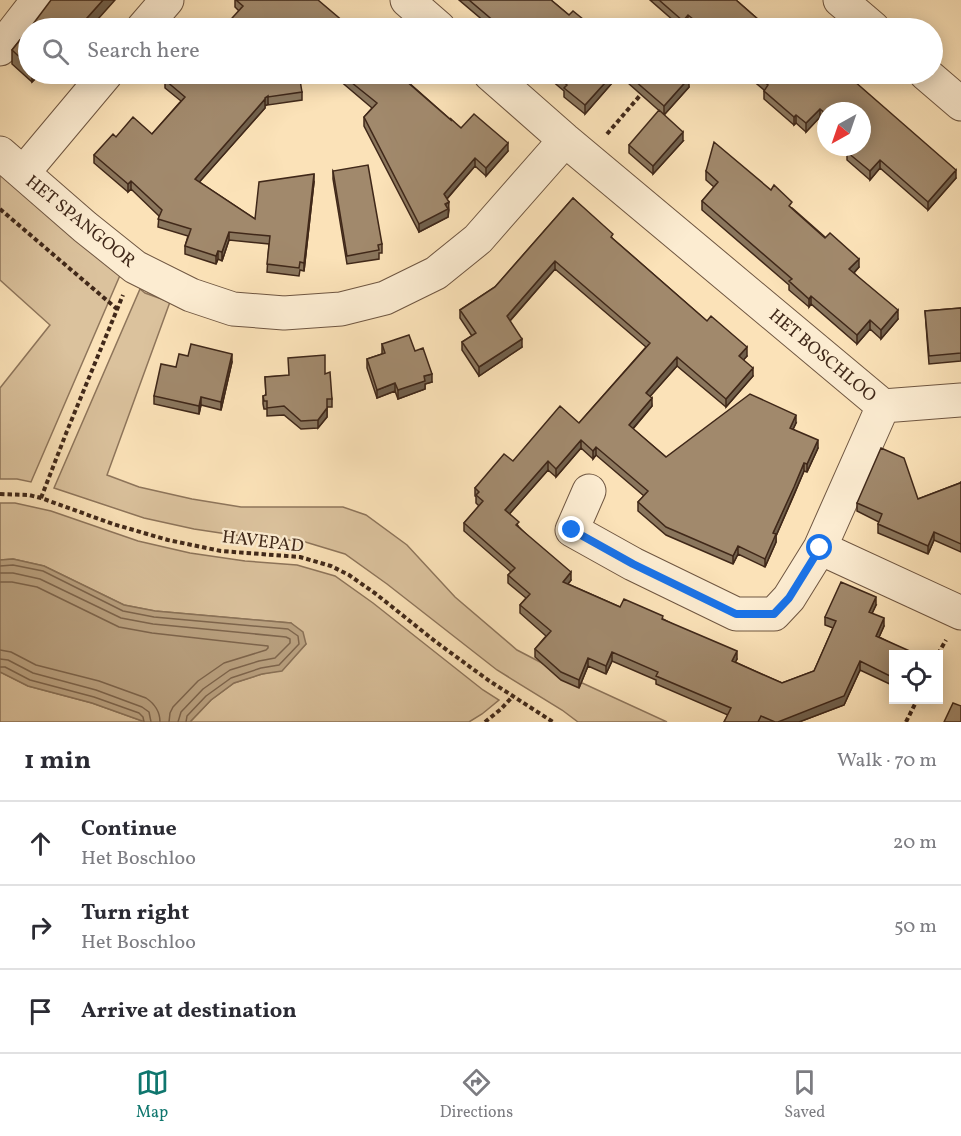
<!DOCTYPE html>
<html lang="en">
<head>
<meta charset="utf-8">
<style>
  body { margin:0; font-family:Vollkorn,serif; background:#f2f2f3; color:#2b2b33 }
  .controls { position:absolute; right:18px; bottom:18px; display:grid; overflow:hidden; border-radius:0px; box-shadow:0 3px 15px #0003 }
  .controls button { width:54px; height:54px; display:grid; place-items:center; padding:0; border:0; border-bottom:2px solid #e1e1e2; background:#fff; color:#2b2b33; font:30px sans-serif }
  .compass { position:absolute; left:817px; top:102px; width:54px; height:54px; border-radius:50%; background:#fff; box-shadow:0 3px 15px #0003; rotate:220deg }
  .stop { position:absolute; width:18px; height:18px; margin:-14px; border:4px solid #1a73e8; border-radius:50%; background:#fff }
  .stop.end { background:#1a73e8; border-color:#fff; box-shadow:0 2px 6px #0008 }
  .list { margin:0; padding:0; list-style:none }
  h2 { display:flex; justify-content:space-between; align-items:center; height:78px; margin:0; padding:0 24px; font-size:26px }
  h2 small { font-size:20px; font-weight:400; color:#7c7c81 }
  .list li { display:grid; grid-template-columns:39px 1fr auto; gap:18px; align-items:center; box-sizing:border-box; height:84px; padding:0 24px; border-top:2px solid #e1e1e2 }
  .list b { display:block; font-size:22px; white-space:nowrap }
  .list p { margin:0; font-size:20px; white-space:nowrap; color:#7c7c81 }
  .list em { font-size:20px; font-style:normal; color:#7c7c81 }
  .icon { flex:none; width:33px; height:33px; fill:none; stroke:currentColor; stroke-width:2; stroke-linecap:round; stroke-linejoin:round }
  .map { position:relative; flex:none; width:961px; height:722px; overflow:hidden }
  .search { position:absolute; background:#fff; box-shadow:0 3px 15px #0003; left:18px; right:18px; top:18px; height:66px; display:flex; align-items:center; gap:15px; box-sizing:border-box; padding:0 21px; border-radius:33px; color:#7c7c81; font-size:22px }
  .sheet { height:330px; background:#fff }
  nav { display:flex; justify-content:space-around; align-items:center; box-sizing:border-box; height:84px; border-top:2px solid #e1e1e2; background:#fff; font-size:16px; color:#7c7c81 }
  nav a { display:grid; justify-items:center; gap:3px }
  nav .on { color:#0f766e }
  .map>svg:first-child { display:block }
  .green { fill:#dbc29d; stroke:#8e755b; stroke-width:1.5 }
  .water { fill:#bba382; stroke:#8a7258; stroke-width:1.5 }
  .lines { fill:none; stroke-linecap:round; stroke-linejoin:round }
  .shore { stroke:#7e664e; stroke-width:1.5 }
  .street-casing { stroke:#6f5641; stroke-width:35 }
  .path { stroke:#402819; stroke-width:4; stroke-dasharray:4.5 3; stroke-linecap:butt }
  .street { stroke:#fcecd1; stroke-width:33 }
  .wall { fill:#8a765d; stroke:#402819; stroke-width:1.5 }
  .shaded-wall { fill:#71604c; stroke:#402819; stroke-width:1.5 }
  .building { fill:#a1896c; stroke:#402819; stroke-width:1.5 }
  .route { stroke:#1a73e8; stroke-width:8 }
  .labels { text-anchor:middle; stroke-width:4.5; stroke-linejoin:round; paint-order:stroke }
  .street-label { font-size:18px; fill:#402819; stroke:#fcecd1 }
</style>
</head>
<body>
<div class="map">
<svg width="961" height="722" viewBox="0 0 961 722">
  <rect width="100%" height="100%" fill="#fbe2b8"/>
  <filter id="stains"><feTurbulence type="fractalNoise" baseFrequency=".00333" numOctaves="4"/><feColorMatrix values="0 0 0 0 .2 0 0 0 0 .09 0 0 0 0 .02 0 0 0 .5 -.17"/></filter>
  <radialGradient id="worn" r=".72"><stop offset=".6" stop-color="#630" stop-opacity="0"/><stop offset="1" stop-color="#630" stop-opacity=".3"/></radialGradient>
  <!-- green -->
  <path class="green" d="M0,168L121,273L31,482L17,479H0V388L50,325L0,280Z
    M140,289L145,293L170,302L107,475L139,487L192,499L241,507H343L366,515L407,545L455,597L517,650L567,676L667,722H578L562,710L497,670L387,584L345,554L302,541L247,537L194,529L144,518L54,488Z
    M0,503H15L51,511L138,541L190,553L245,561L297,565L335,576L373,603L483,690L499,700L482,714L469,722H190L211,700L234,683L262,674L282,670L306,644L291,623L155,611L124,605L44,566L13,559L0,560Z
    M0,672L28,686L92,703L145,722H0Z"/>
  <!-- water -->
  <path class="water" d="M13,559L44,566L124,605L155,611L291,623L303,632L306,644L282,671L262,674L234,683L211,700L190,722H145L92,703L28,686L0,672V560Z"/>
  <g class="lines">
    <!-- shore -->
    <path class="shore" d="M0,566L13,565L43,571L123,611L154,617L288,629L298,636L299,644L279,665L261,668L231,678L206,696L187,716L186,722
      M0,573H13L40,579L121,618L153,624L286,637L290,639V643L275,658L259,661L230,670L203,689L181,712L178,722
      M0,582H12L37,587L119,627L152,633L268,646V648L266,650L224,663L198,681L173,707L170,713L169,722
      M0,650L11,652L36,665L99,681L146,698C155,704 160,711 160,722
      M0,659L8,660L33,673L96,690L142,707L149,712L151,722
      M0,667H5L30,680L94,697L139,713L143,717L144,722"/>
    <!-- street casing -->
    <g class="street-casing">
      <path id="street" d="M407,0L439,28
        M840,0L873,28
        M143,28L167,0
        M0,49L38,0
        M490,74L565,140L883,406L820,548L789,598L774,614H736L633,564L572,530L589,491
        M926,74L961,104
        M0,153L85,227L135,267L191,295L233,309L284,313L341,309L385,298L436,273L478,239L565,140
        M23,173L106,74
        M883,406L961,400
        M820,548L961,613"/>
    </g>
    <!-- path -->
    <path class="path" d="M607,134L643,92
      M0,209L117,309
      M0,494L29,495L41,498L113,524L168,540L221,551L300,557L331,566L349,575L376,594L436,642L488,680L553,722
      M41,498L67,431L123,295
      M938,654L946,640
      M485,722L501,709L513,696
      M906,722L917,700"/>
    <!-- street -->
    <use href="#street" class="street"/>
  </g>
  <!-- wall -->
  <path class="wall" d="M235,0H318L239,11L235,7Z
    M459,0H551L569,15L594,28H492Z
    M650,0H736L768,28H694L688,23L684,28H682Z
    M28,30V74H40L32,82L12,64V50Z
    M332,74H399L451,120L461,128L508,151L486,176L475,166L447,199L449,210L448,217L419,232L364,126V117L372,108Z
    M544,74H684L689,87L664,115L619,75L585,114L564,97V91Z
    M745,74H846L956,178L928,210L880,168L870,180L847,160V152L862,147V111H826V122L820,117L806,132L796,123L794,125L764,99V90Z
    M165,80L302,92V100L268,105V104L265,106V108L199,182L255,219L314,182L304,271L300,270L299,276L267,272L269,244L229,240L222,261L218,259L216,264L185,254V246L188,236L158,227L159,216L131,189L128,192L94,163V155L116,137L152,134L181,101L165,88Z
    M683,141L653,174L629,153V145Z
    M333,171L382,244V253H379V259L347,264L333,179Z
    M706,171L792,208L859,267L854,273L898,319L881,339L870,329L857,344L811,304L809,307L789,290V285L702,210V201L714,187L706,180Z
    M573,198L613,239L747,356L743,360L753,376L726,407L677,366L650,396L652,406L633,429L666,457L796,423L793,429L818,448L807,472L804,471L794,495L776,536V542L765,567L738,554L733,564L666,535L638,511V502L644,496L596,455L593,459L581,448L556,477L548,470L509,514L519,527L571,580L568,584L620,607L663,619L737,659L735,662L782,683L814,671L833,628L825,625V617L876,605L872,613L884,626L879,637L912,654H894V686L860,670L844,705L799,722H724L728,715L656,684V680L612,661L606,674L588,666L579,688L561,680L535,657V649L546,636L520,613V605L526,598L508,583V575L511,572L464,531V523L479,506L476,503V497L475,496V488L513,461L579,423L646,347L555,269L510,321L522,347L479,376L462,350V342L472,336L460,318V310L495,287Z
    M961,308V361L929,364L925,311Z
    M382,344L415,351L432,382L425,384V389L398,399L395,391L377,398L367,368V359L382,354Z
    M188,356L232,362L221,410L201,405L199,414L154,404V396L176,367Z
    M325,374L332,399V407H327V417L318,428L301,429L284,415L267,416V409H264L263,404V396L266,395L265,377Z
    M961,482V552L934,540L928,554L878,533V524L879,522L857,511V503L918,499L960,483Z"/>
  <!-- shaded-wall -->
  <path class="shaded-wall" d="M103,0H115L90,28H78Z
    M688,15V23L683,28V21Z
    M32,74H40L32,82Z
    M613,74H619V75L585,114V105Z
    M689,78V87L664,115V106Z
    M268,96V104L265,106V98Z
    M265,99V108L195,187V179Z
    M820,109V117L806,132V123Z
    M796,115V123L794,125V117Z
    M683,132V141L653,174V166Z
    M508,143V151L486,176V168Z
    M475,158V166L444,202V194Z
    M880,160V168L870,180V171Z
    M956,170V178L928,210V202Z
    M314,174V182L304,271V263Z
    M131,181V189L128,192V184Z
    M449,202L448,217L419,232V224Z
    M229,232V240L222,261V252Z
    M218,251V259L216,264V256Z
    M859,259V267L849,278V269Z
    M555,261V269L507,324V316Z
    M811,296V304L809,307V299Z
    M898,310V319L881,339V330Z
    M870,320V329L857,344V335Z
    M522,339V347L479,376V367Z
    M747,347V356L739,365V356Z
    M232,354V362L221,410V402Z
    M677,357V366L646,401V393Z
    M753,368V376L726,407V399Z
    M432,374V382L425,384V389L398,399V390L424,376Z
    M395,383V391L377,398V390Z
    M201,397V405L199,414V406Z
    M652,398V406L629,433V425Z
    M327,408V417L318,428V420Z
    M796,415V423L790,436V428Z
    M581,440V448L556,477V469Z
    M818,440V448L807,472V464Z
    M596,447V455L593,459V451Z
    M548,461V470L505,519V510Z
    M804,463V471L776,536V542L765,567V559L773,533Z
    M934,532V540L928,554V546Z
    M738,546V554L733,564V556Z
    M571,572V580L563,590V582Z
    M876,597V605L869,620V612Z
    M884,618V626L876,644V636Z
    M737,651V659L732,669V661Z
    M612,652V661L606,674V666Z
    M588,658V666L579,688V680Z
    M860,661V670L844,705L799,722H778Z"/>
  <!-- building -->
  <path class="building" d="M51,0H103L78,28H30Z
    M236,0H318L351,28H223L243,6Z
    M469,0H551L569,15L573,11L594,28H502Z
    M659,0H736L768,28H704L688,15L683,21Z
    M368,19L379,28H359Z
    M789,24L794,28H785Z
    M28,30V65L12,50Z
    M171,74H299L302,92L268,97V96L265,98V99L195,179L255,219L259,182L314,174L304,263L300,262L299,268L267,264L270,236L229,232L222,252L218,251L216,256L185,246L191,229L158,219L162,210L131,181L128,184L94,155L113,134L116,137L133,117L152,134L185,97L165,80Z
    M341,74H398L451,120V119L461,128L474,114L508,143L486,168L475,158L444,194L449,202L445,204L448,209L419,224L364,117L377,103Z
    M554,74H613L585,105L564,88L567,85Z
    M627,74H684L689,78L664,106Z
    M755,74H846L956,170L928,202L880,160L870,171L847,152L851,147H862V111H826V114L820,109L806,123L796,115L794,117L764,91L768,85Z
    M659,110L683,132L653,166L629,145Z
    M714,142L771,190L774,185L792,202L789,206L825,238L830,233L859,259L849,269L898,310L881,330L870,320L857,335L811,296L809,299L789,281L792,279L702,201L718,182L706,171Z
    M368,165L382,244L378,245L379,250L347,256L333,171Z
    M573,198L613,234L611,237L707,321L711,316L747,347L739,356L753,368L726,399L677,357L646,393L652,398L629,425L666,457L750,394L796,415L790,428L818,440L807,464L804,463L794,487L773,533L776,534L765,559L738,546L733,556L666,527L638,502L648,491L596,447L593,451L581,440L556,469L548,461L505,510L519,522L516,525L571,572L563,582L620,607L624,599L663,616L662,619L737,651L732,661L782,683L814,671L836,621L825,617L841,582L876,597L869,612L884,618L876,636L912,652L910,654H894V678L860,661L844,696L778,722H775L761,716L758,722H724L731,708L656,676L658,672L612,652L606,666L588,658L579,680L561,672L535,649L551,631L520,605L530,594L508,575L515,568L464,523L483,501L476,495L479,492L475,488L504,454L513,461L560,406L579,423L650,343L555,261L507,316L522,339L479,367L462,342L476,333L460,310L495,287Z
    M961,308V353L929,356L925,311Z
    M409,335L415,351L423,348L432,374L424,376L425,381L398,390L395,383L377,390L367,359L385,353L382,344Z
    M191,344L232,354L221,402L201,397L199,406L154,396L161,364L176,367L179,354L188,356Z
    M325,355V374L330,372L332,399H327V408L318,420L301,421L284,406L267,408V401H264L263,396L266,395L265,377L289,375L288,358Z
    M881,448L904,458L918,499L960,483L961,482V544L934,532L928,546L878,524L882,514L857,503Z
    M953,703L961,706V705V722H944Z"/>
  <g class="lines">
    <!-- route -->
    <path class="route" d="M572,530L633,564L736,614H774L789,598L820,548"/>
  </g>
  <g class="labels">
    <!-- street labels -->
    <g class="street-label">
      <text transform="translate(81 221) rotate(39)" y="6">HET SPANGOOR</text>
      <text transform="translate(823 355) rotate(40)" y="6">HET BOSCHLOO</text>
      <text transform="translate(263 541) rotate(7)" y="6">HAVEPAD</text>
    </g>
  </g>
  <rect width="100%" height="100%" filter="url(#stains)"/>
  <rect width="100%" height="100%" fill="url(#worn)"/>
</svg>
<div class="controls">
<button><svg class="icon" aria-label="locate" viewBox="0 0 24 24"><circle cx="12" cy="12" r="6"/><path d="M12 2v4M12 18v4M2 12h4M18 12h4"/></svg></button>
</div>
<svg class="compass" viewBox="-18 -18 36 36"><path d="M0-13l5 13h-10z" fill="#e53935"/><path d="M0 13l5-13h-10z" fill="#7c7c81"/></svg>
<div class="stop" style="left:820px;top:548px"></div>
<div class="stop end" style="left:572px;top:530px"></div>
<div class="search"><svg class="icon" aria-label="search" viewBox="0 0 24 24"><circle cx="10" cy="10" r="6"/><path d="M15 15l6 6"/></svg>Search here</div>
</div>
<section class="sheet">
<h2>1 min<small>Walk · 70 m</small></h2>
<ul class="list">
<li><svg class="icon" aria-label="ahead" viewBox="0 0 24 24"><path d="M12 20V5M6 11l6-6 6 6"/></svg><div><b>Continue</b><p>Het Boschloo</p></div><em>20 m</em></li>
<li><svg class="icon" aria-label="right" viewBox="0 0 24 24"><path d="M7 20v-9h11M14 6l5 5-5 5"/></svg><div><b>Turn right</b><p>Het Boschloo</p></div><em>50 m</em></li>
<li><svg class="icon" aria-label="arrive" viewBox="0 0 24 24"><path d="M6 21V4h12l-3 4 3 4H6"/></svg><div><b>Arrive at destination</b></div></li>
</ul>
</section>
<nav>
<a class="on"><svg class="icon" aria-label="map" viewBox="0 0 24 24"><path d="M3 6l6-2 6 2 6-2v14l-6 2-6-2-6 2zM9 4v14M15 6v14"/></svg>Map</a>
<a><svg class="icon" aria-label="directions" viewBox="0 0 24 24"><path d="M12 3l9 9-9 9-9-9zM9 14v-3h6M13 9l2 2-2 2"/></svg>Directions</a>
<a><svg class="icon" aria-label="saved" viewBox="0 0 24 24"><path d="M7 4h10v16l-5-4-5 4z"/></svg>Saved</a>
</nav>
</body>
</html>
